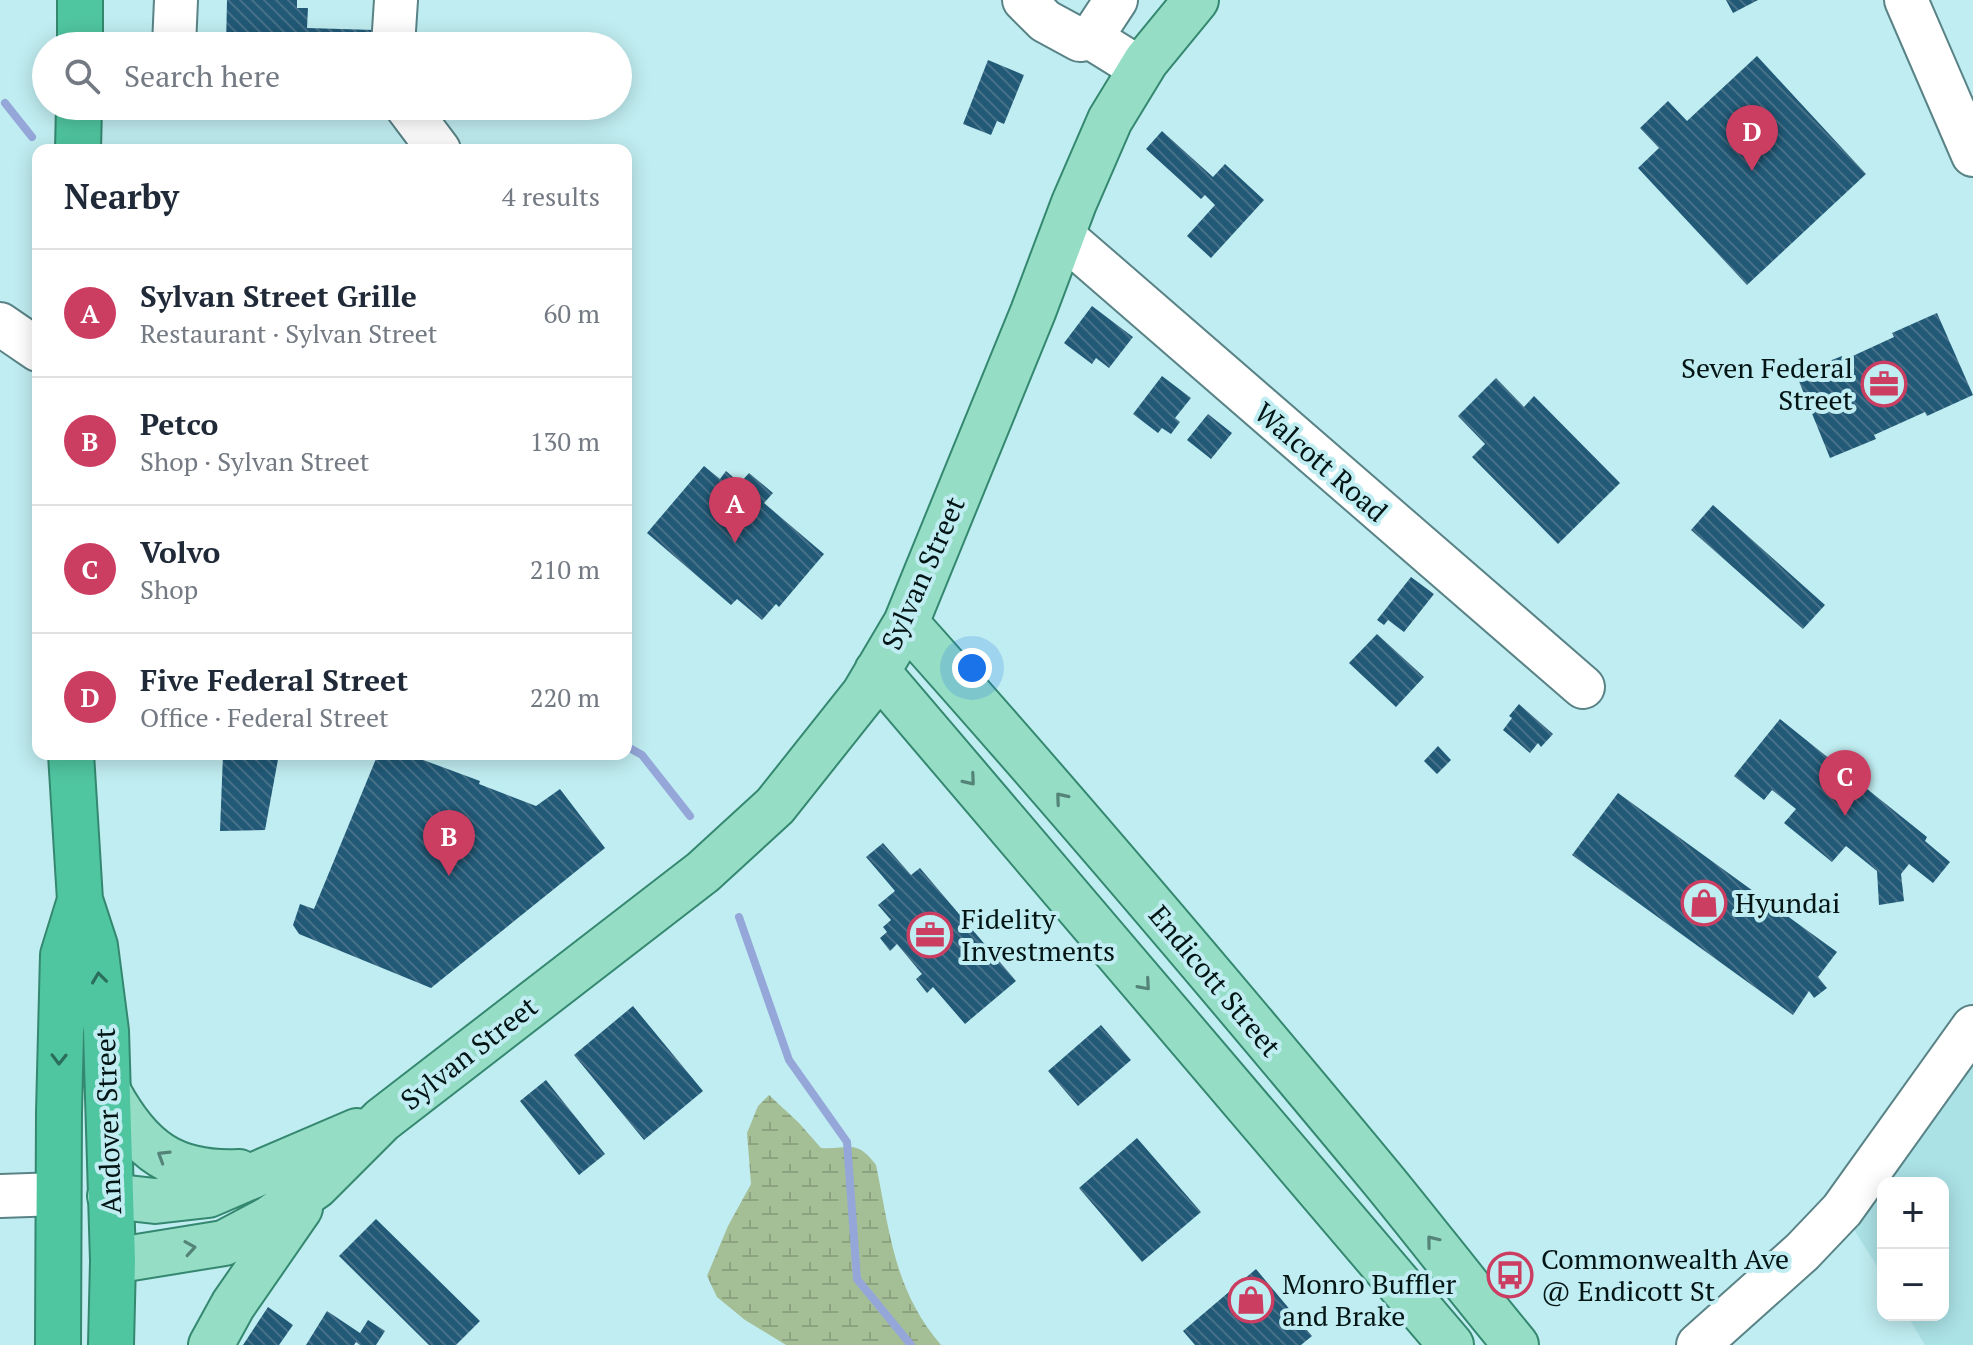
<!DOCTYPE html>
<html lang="en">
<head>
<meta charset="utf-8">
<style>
  body { margin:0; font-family:"PT Serif",serif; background:#f2f2f3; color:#1f2937 }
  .controls { position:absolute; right:24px; bottom:24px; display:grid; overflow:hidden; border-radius:16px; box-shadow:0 4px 20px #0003 }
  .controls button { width:72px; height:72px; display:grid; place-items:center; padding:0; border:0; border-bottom:2px solid #e0e1e3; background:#fff; color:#1f2937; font:40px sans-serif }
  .you { position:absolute; left:972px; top:668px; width:28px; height:28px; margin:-20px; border:6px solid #fff; border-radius:50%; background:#1a73e8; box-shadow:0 0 0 12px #1a73e833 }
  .badge { display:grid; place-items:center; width:52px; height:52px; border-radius:50%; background:#cc3d62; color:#fff; font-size:26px; font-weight:700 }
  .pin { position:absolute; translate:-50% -66px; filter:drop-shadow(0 2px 4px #0008) }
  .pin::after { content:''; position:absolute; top:42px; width:28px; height:24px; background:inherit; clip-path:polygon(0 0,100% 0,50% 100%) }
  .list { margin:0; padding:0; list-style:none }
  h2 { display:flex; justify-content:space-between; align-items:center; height:104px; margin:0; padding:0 32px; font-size:34px }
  h2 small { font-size:26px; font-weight:400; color:#747a83 }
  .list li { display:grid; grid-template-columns:52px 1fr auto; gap:24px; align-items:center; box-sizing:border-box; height:128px; padding:0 32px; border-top:2px solid #e0e1e3 }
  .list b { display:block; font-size:30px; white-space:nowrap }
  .list p { margin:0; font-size:26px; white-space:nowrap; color:#747a83 }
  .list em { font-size:26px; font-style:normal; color:#747a83 }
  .icon { flex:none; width:44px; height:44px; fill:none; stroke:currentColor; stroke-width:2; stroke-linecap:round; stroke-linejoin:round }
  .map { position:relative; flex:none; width:1973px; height:1345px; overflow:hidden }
  .search { position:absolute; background:#fff; box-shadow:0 4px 20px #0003; left:32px; top:32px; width:600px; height:88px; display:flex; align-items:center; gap:20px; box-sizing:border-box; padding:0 28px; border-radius:44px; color:#747a83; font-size:30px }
  .panel { position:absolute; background:#fff; box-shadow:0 4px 20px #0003; left:32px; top:144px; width:600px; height:616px; border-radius:16px }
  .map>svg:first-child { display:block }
  .built { fill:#abe2e6 }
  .wetland { fill:url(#wetland-marsh) }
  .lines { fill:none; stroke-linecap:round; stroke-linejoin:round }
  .stream { stroke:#95a7d9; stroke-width:8 }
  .building { fill:url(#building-back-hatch) }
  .minor-casing { stroke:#598386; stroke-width:46 }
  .major-casing { stroke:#358870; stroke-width:48 }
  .highway-casing { stroke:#358870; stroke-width:48 }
  .minor { stroke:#fff; stroke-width:42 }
  .major { stroke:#96ddc6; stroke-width:44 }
  .highway { stroke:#50c6a0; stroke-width:44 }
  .oneway { stroke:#548377 }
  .oneway2 { stroke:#2a6e5b }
  .labels { text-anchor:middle; stroke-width:8; stroke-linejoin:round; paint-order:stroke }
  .poi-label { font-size:28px; fill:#041516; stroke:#c0edf1; text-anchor:start }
  .street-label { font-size:28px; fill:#041516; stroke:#c0edf1 }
</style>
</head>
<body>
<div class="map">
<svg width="1973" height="1345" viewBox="0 0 1973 1345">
  <defs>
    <pattern id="wetland-marsh" width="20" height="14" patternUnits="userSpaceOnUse" patternTransform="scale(2)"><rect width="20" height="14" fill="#a4be96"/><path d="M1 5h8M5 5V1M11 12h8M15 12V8" fill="none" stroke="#8ca281"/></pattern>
    <pattern id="building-back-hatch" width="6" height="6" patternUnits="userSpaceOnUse" patternTransform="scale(2)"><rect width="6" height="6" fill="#215977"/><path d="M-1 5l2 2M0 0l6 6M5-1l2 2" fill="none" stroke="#467188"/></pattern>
  </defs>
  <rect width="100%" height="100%" fill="#c0edf1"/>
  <!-- built -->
  <path class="built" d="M1973,1027V1345H1925L1907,1315H1943V1183H1883V1276L1842,1210Z"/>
  <!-- wetland -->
  <path class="wetland" d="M769,1095L799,1123L821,1148C849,1150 856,1138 876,1165C890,1233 894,1290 941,1345H786L745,1320L717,1297L707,1276L728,1226L751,1184L747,1133L758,1106Z"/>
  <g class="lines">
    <!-- stream -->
    <path class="stream" d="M5,103L32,137
      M626,746L642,755L690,816
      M739,917L789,1060L847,1142L857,1279L911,1345"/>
  </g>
  <!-- building -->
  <path class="building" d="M227,0H297V8H308L307,28L374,30V46H226Z
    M1726,0H1758L1733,13Z
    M1757,56L1866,174L1747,285L1638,168L1659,148L1640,128L1668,101L1687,121Z
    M988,60L1024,75L1004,124L997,121L991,135L963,124Z
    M1162,131L1213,177L1225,164L1264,200L1211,258L1187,236L1215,205L1205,195L1201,199L1146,149Z
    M1092,306L1133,337L1109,368L1096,358L1092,364L1064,343Z
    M1937,313L1973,395L1927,416L1925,412L1874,435L1876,439L1830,458L1796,374L1842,356L1844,360L1894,337L1892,333Z
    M1162,376L1191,398L1175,418L1180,422L1171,434L1162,428L1158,433L1133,414Z
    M1496,378L1524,407L1534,396L1620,483L1558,544L1472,457L1485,444L1458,416Z
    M1208,414L1232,433L1211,459L1187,440Z
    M704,466L720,479L726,471L740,483L749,473L773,493L764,503L824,554L779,607L776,604L762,620L737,599L731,605L647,533Z
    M1713,505L1825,605L1803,629L1691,530Z
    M1411,577L1434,594L1404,632L1388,620L1384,625L1377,620Z
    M1377,634L1424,677L1396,707L1349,663Z
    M1519,704L1553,734L1541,747L1538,743L1530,753L1503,730L1512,718L1509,716Z
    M1780,719L1927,837L1925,841L1950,862L1933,883L1909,864L1901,874L1904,901L1879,905L1877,871L1846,846L1832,862L1784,823L1796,809L1772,790L1764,800L1734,776Z
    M1438,746L1451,760L1437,774L1424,761Z
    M223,754H279L265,830L220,831Z
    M378,754H407L480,781L479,784L536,806L560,789L605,848L431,988L299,934L293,925L300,904L314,909Z
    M1618,793L1837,952L1818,977L1827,988L1814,998L1809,991L1793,1015L1572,855Z
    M883,843L911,875L920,868L1016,981L965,1024L933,987L927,993L916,979L922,974L897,944L890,951L880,938L887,932L883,927L891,920L878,905L895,891L866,857Z
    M633,1006L703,1091L644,1140L574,1055Z
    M1101,1025L1131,1060L1078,1106L1048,1071Z
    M546,1080L605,1154L579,1175L520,1101Z
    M1137,1138L1201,1212L1142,1262L1079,1188Z
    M376,1219L480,1321L456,1345H429L339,1256Z
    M1256,1269L1312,1336L1301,1345H1195L1183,1331Z
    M268,1307L293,1325L279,1345H243Z
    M327,1311L360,1333L368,1320L385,1331L376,1345H360L356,1342L354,1345H306Z"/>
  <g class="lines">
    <!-- minor casing -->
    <g class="minor-casing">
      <path id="minor" d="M1024,0L1045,21L1080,40L1091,38L1141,69
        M1906,0L1973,155
        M1091,38L1116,0
        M174,46L176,0
        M393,46L396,0
        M406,106L439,150
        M1062,235L1583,687
        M0,324L38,350
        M0,1196L59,1194
        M1698,1345L1802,1252L1842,1210L1973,1027"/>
    </g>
    <!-- major casing -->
    <g class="major-casing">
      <path id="major" d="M906,623C1069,805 1227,992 1383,1180C1428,1235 1471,1291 1516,1345
        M877,671L1451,1345
        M109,1093C140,1150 173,1175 239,1172
        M110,1196L155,1201L208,1195L357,1131
        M113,1261L224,1243L269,1219L316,1186L382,1120L703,872L775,806L864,694L906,623L1033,312L1074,203L1110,120L1146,61L1196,0
        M211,1345L233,1305L300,1208"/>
    </g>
    <!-- highway casing -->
    <g class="highway-casing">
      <path id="highway" d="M80,46V0
        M78,150L79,106
        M71,754L80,900L95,946L106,1031L113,1261L111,1345
        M58,1345L59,1112L63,955L80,900"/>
    </g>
    <!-- minor -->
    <use href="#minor" class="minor"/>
    <!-- major -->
    <use href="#major" class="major"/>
    <!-- highway -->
    <use href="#highway" class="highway"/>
  </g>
  <!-- one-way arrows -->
  <defs><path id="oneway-chevron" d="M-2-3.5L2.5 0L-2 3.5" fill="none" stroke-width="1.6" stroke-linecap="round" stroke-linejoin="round" transform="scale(2)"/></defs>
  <g class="oneway">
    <use href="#oneway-chevron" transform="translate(970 780) rotate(50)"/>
    <use href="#oneway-chevron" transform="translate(1061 798) rotate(-130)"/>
    <use href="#oneway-chevron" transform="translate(1145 985) rotate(49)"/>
    <use href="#oneway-chevron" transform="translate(163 1156) rotate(-148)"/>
    <use href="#oneway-chevron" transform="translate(1432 1241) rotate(-129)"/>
    <use href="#oneway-chevron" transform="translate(190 1248) rotate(-9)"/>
  </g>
  <g class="oneway2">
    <use href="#oneway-chevron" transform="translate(99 978) rotate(-97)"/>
    <use href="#oneway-chevron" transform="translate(59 1059) rotate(91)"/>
  </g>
  <!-- icons -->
  <defs>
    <g id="office-ring" transform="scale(2.3)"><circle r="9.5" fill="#c0edf1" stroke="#cc3d62" stroke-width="1.5"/><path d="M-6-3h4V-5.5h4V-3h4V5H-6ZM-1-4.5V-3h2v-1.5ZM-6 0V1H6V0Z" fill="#cc3d62"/></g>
    <g id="shop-ring" transform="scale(2.3)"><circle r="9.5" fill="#c0edf1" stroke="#cc3d62" stroke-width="1.5"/><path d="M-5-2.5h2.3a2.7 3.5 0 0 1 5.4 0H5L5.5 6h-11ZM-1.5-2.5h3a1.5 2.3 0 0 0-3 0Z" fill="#cc3d62"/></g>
    <g id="bus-ring" transform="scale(2.3)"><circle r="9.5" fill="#c0edf1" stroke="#cc3d62" stroke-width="1.5"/><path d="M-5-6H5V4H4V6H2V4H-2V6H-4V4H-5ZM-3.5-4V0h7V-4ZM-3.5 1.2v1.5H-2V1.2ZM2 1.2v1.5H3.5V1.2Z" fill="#cc3d62"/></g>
  </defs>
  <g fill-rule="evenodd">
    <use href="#office-ring" x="1884" y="384"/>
    <use href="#shop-ring" x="1704" y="903"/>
    <use href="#office-ring" x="930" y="935"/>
    <use href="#bus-ring" x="1510" y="1275"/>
    <use href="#shop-ring" x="1251" y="1300"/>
  </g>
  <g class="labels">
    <!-- poi labels -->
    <g class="poi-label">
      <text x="1853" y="378" text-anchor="end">Seven Federal<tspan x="1853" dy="32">Street</tspan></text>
      <text x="1735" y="913">Hyundai</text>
      <text x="961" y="929">Fidelity<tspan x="961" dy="32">Investments</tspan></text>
      <text x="1541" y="1269">Commonwealth Ave<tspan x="1541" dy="32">@ Endicott St</tspan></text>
      <text x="1282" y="1294">Monro Buffler<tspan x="1282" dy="32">and Brake</tspan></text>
    </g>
    <!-- street labels -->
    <g class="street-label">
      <text transform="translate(1321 462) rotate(41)" y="10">Walcott Road</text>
      <text transform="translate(923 573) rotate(-66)" y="10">Sylvan Street</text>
      <text transform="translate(1215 981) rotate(50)" y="10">Endicott Street</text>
      <text transform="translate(469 1053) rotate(-38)" y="10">Sylvan Street</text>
      <text transform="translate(108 1121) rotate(-92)" y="10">Andover Street</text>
    </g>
  </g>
</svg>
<div class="controls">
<button>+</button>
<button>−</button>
</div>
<div class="you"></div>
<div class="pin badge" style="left:735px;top:543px">A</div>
<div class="pin badge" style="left:449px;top:876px">B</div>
<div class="pin badge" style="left:1845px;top:816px">C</div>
<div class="pin badge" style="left:1752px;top:171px">D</div>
<div class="search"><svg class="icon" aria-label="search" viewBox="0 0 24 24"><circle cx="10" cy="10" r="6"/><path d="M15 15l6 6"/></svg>Search here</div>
<section class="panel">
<h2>Nearby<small>4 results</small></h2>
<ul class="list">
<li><span class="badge">A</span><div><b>Sylvan Street Grille</b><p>Restaurant · Sylvan Street</p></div><em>60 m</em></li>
<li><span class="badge">B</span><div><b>Petco</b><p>Shop · Sylvan Street</p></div><em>130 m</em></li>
<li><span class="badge">C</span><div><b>Volvo</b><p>Shop</p></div><em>210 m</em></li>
<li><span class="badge">D</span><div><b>Five Federal Street</b><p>Office · Federal Street</p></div><em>220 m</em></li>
</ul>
</section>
</div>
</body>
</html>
